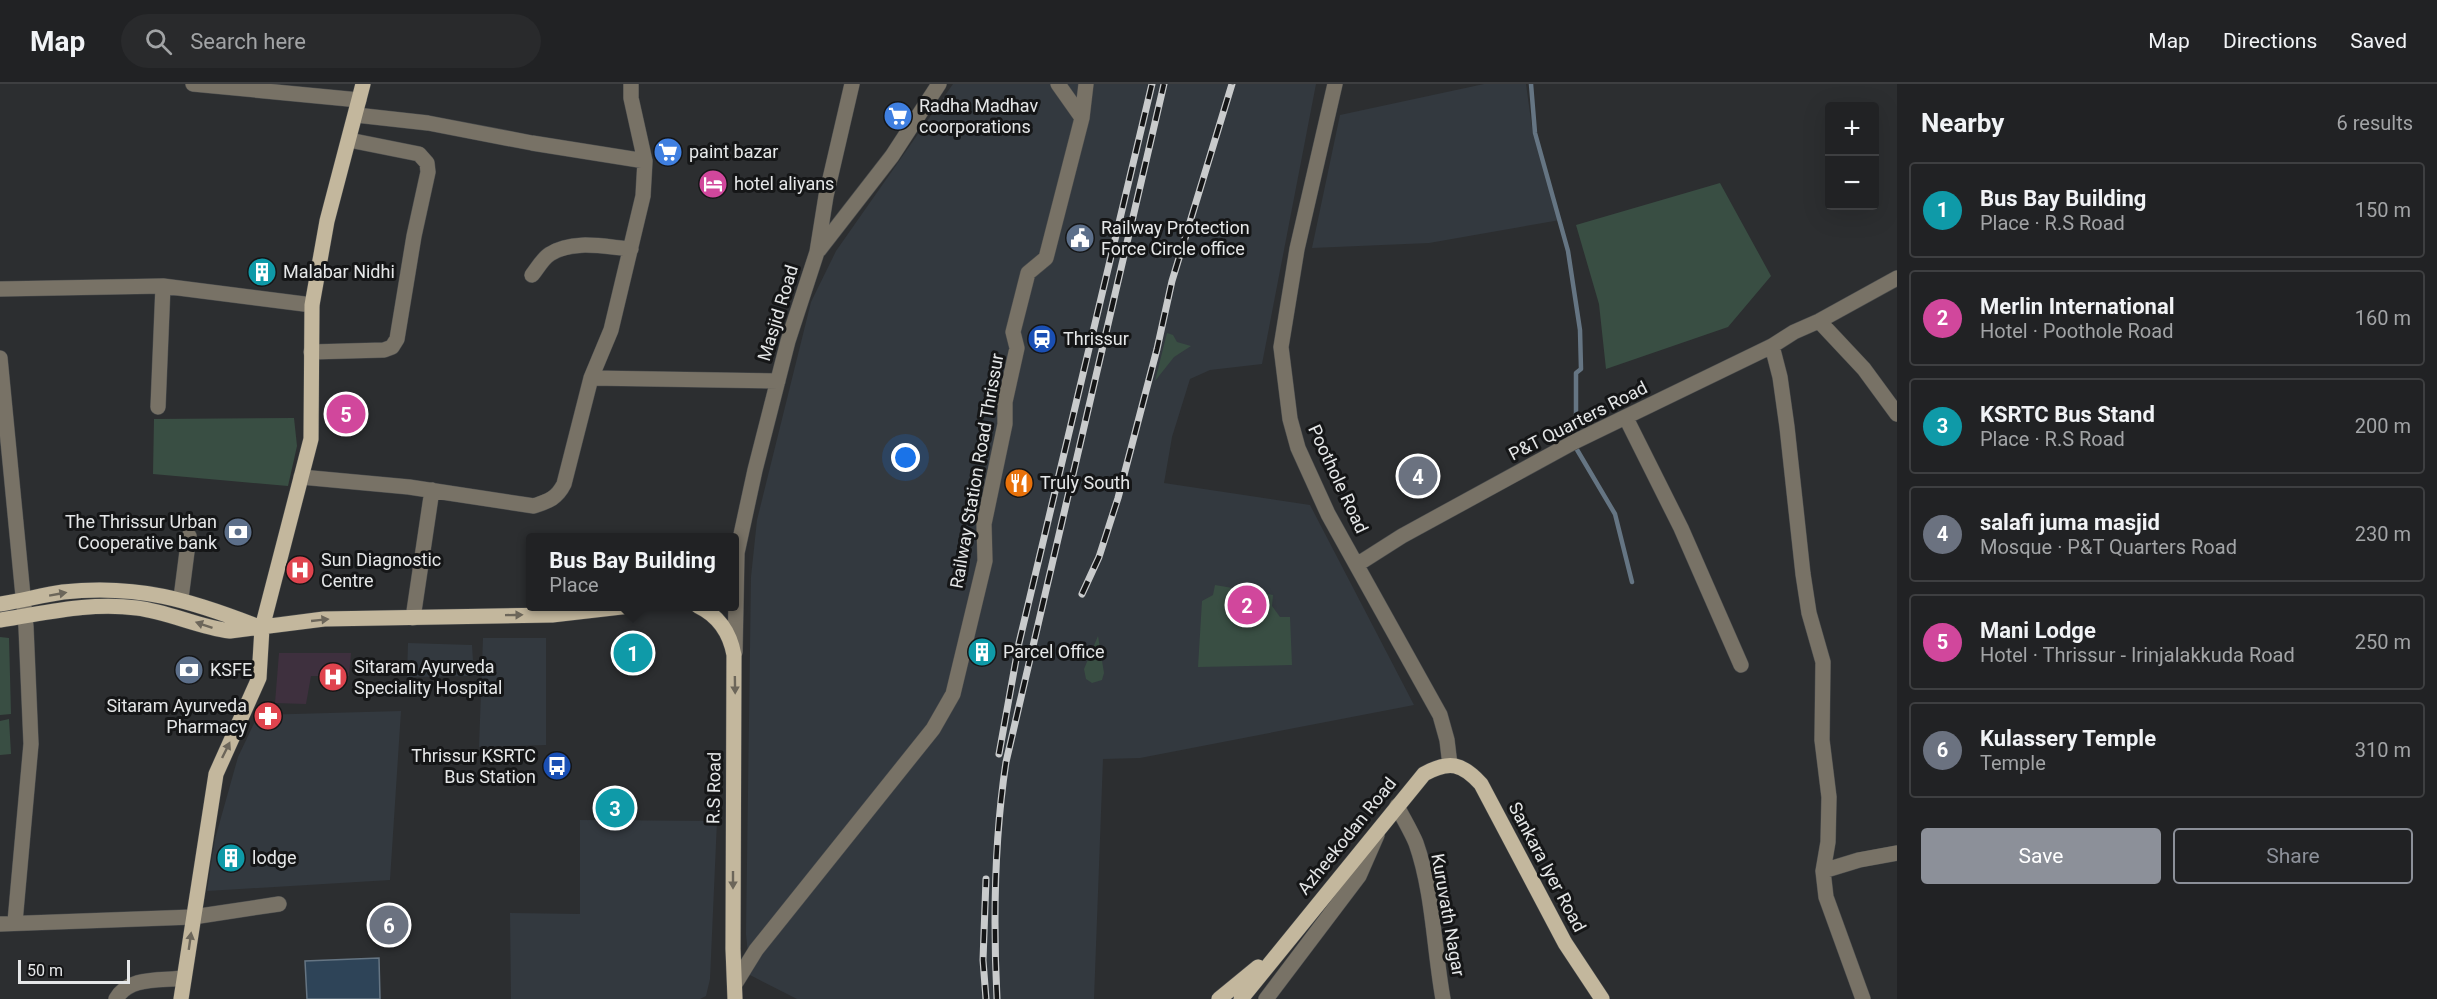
<!DOCTYPE html>
<html lang="en">
<head>
<meta charset="utf-8">
<style>
  body { margin:0; font-family:Roboto,sans-serif; background:#292a2c; color:#f1f3f6 }
  .controls { position:absolute; right:18px; top:18px; display:grid; overflow:hidden; border-radius:6px; box-shadow:0 6px 24px #0002 }
  .controls button { width:54px; height:54px; display:grid; place-items:center; padding:0; border:0; border-bottom:2px solid #3e3f41; background:#212224; color:#f1f3f6; font:30px sans-serif }
  .scale { position:absolute; left:18px; bottom:15px; width:112px; box-sizing:border-box; padding-left:6px; border:3px solid #e5e7e8; border-top:0; font-size:16px; line-height:21px; white-space:nowrap; color:#e5e7e8; -webkit-text-stroke:4px #151617; paint-order:stroke }
  .you { position:absolute; left:906px; top:374px; width:21px; height:21px; margin:-15px; border:4px solid #fff; border-radius:50%; background:#1a73e8; box-shadow:0 0 0 9px #1a73e833 }
  .badge { display:grid; place-items:center; width:39px; height:39px; border-radius:50%; background:#8c9099; color:#fff; font-size:20px; font-weight:700 }
  .pin { position:absolute; translate:-50% -50%; border:3px solid #fff; box-shadow:0 2px 6px #0006 }
  .popup { position:absolute; left:526px; top:449px; width:213px; height:78px; box-sizing:border-box; display:grid; place-content:center; border-radius:6px; background:#212224; filter:drop-shadow(0 2px 4px #0005); font-size:20px; white-space:nowrap; color:#a2a4a6 }
  .popup b { font-size:22px; color:#f1f3f6 }
  .popup::after { content:''; position:absolute; left:50%; top:100%; margin-left:-12px; border:12px solid transparent; border-top-color:#212224 }
  .list { margin:0; padding:0; list-style:none }
  h2 { display:flex; justify-content:space-between; align-items:center; height:78px; margin:0; padding:0 24px; font-size:26px }
  h2 small { font-size:20px; font-weight:400; color:#a2a4a6 }
  .list li { display:grid; grid-template-columns:39px 1fr auto; gap:18px; align-items:center; box-sizing:border-box; height:96px; margin:0 12px 12px; padding:0 12px; border:2px solid #3e3f41; border-radius:6px }
  .list b { display:block; font-size:22px; white-space:nowrap }
  .list p { margin:0; font-size:20px; white-space:nowrap; color:#a2a4a6 }
  .list em { font-size:20px; font-style:normal; color:#a2a4a6 }
  .actions { display:flex; gap:12px; padding:18px 24px }
  .actions a { flex:1; padding:14px 0; border:2px solid #8c9099; border-radius:6px; text-align:center; font-size:21px; color:#8c9099 }
  .actions .main { background:#8c9099; color:#fff }
  .icon { flex:none; width:33px; height:33px; fill:none; stroke:currentColor; stroke-width:2; stroke-linecap:round; stroke-linejoin:round }
  .map { position:relative; flex:none; width:1897px; height:915px; overflow:hidden }
  header { display:flex; align-items:center; gap:36px; box-sizing:border-box; height:84px; padding:0 30px; background:#212224; border-bottom:2px solid #3e3f41 }
  header strong { font-size:28px }
  nav { display:flex; gap:33px; margin-inline-start:auto; font-size:21px }
  .search { width:420px; height:54px; background:#292a2c; display:flex; align-items:center; gap:15px; box-sizing:border-box; padding:0 21px; border-radius:33px; color:#a2a4a6; font-size:22px }
  main { display:flex }
  aside { flex:1; background:#212224 }
  .map>svg:first-child { display:block }
  .built { fill:#33393f }
  .medical { fill:#3e303e }
  .green { fill:#394e43 }
  .water { fill:#2e4458; stroke:#657583; stroke-width:1.5 }
  .lines { fill:none; stroke-linecap:round; stroke-linejoin:round }
  .stream { stroke:#657583; stroke-width:4.5 }
  .minor-casing { stroke:#4a4c4d; stroke-width:16 }
  .major-casing { stroke:#4a4c4d; stroke-width:16 }
  .minor { stroke:#787266; stroke-width:15 }
  .major { stroke:#c3b79d; stroke-width:15 }
  .rail-casing { stroke:#c9cbcc; stroke-width:7 }
  .rail { stroke:#151617; stroke-width:4.5; stroke-dasharray:14; stroke-linecap:butt }
  .oneway { fill:#6c665a }
  .labels { text-anchor:middle; stroke-width:6; stroke-linejoin:round; paint-order:stroke }
  .poi-label { font-size:18px; fill:#e5e7e8; stroke:#151617; text-anchor:start }
  .street-label { font-size:18px; fill:#e5e7e8; stroke:#151617 }
</style>
</head>
<body>
<header>
<strong>Map</strong>
<div class="search"><svg class="icon" aria-label="search" viewBox="0 0 24 24"><circle cx="10" cy="10" r="6"/><path d="M15 15l6 6"/></svg>Search here</div>
<nav><a>Map</a><a>Directions</a><a>Saved</a></nav>
</header>
<main>
<div class="map">
<svg width="1897" height="915" viewBox="0 0 1897 915">
  <rect width="100%" height="100%" fill="#2c2e30"/>
  <!-- built -->
  <path class="built" d="M953,0H1316L1262,280L1210,286L1190,295L1172,353L1164,399L1310,421L1414,621L1140,674L1103,675L1094,915H797L750,891L746,850L751,493L757,436L811,218L836,167Z
    M1484,0H1526L1533,51L1560,136L1429,159L1312,164L1340,31Z
    M483,554H546V661L479,663Z
    M408,559L472,561L474,592L407,593Z
    M401,627L390,796L207,807L215,755L238,673L258,631Z
    M580,736L717,737L710,895L706,912L700,915H511L510,829L580,830Z"/>
  <!-- medical -->
  <path class="medical" d="M279,569H351L349,592H311L306,620L275,619Z"/>
  <!-- green -->
  <path class="green" d="M1720,99L1771,192L1728,243L1606,285L1599,220L1576,141Z
    M1167,249L1173,251L1177,258L1191,262L1174,273L1155,297Z
    M294,334L297,362L288,402L153,390L154,335Z
    M1215,501L1273,511L1272,522L1280,533H1290L1292,581L1198,583L1202,517L1213,511Z
    M1098,552L1104,589L1102,596L1092,599L1086,595L1084,585Z
    M0,553L9,554L11,630L0,631Z
    M9,635L11,670L0,671V637Z"/>
  <!-- water -->
  <path class="water" d="M379,874L380,915H307L305,877Z"/>
  <g class="lines">
    <!-- stream -->
    <path class="stream" d="M1531,0L1535,49L1568,167L1580,246L1581,285L1576,289V364L1615,430L1632,498"/>
    <!-- minor casing -->
    <g class="minor-casing">
      <path id="minor" d="M193,0L359,16
        M1058,0L1082,34
        M1335,0L1297,165L1281,263L1290,335L1298,364L1328,430L1440,631L1447,656L1450,681
        M356,31L428,39L532,59L645,77
        M819,166L892,72L939,0
        M532,191C537,185 543,174 550,170C574,155 605,163 631,165
        M0,205L163,202L312,221
        M1819,237L1864,285L1897,330
        M1772,262L1780,293L1787,343L1803,490L1809,529L1823,578L1822,656L1829,713L1828,758L1823,787L1826,813L1863,915
        M311,268L384,266L392,263L397,255L414,152L428,88L427,79L419,70L349,56
        M0,274L26,543L31,660L15,838
        M591,294L778,297
        M158,323L163,202
        M1626,334L1681,444L1741,581
        M301,393L409,403L534,422C549,417 557,414 564,400L591,294L611,246L643,112L645,77L631,14V0
        M1358,480L1402,452L1574,358L1772,262L1794,248L1819,237L1897,194
        M181,514L189,452
        M413,534L432,406
        M735,568L737,469L755,386L788,257L817,168L826,112L852,0
        M1397,722C1403,734 1411,747 1416,759C1433,807 1434,865 1443,915
        M1823,787L1859,776L1897,769
        M0,840L193,833L279,820
        M735,900L756,866L933,645L953,610L985,477L984,440L1005,340V318L1017,264L1013,248L1028,189L1046,174L1082,34L1086,0
        M116,915C129,892 160,897 184,894
        M1266,915L1359,792L1377,751"/>
    </g>
    <!-- major casing -->
    <g class="major-casing">
      <path id="major" d="M0,520C21,517 42,511 63,508C138,500 190,516 259,543
        M698,522C719,532 730,549 734,571L733,865L735,915
        M0,536C47,529 88,518 137,524C169,528 198,543 230,547L324,535L552,531L630,522
        M181,915L216,690L259,594L262,544L311,355L312,221L327,137L363,0
        M1219,915L1258,883
        M1241,915L1424,690C1449,676 1462,679 1481,700L1565,859L1602,915"/>
    </g>
    <!-- minor -->
    <use href="#minor" class="minor"/>
    <!-- major -->
    <use href="#major" class="major"/>
    <!-- rail casing -->
    <g class="rail-casing">
      <path id="rail" d="M1082,510L1099,473L1118,414L1157,265L1172,197L1232,0
        M999,670L1019,559L1152,0
        M986,915L983,876L986,795
        M997,915C993,835 994,757 1006,678L1164,0"/>
    </g>
    <!-- rail -->
    <use href="#rail" class="rail"/>
  </g>
  <!-- one-way arrows -->
  <defs><path id="oneway-solid" d="M-6-.8H1V-3.2L6.5 0L1 3.2V.8H-6Z" transform="scale(1.5)"/></defs>
  <g class="oneway">
    <use href="#oneway-solid" transform="translate(58 510) rotate(-10)"/>
    <use href="#oneway-solid" transform="translate(514 531) rotate(-1)"/>
    <use href="#oneway-solid" transform="translate(320 536) rotate(-6)"/>
    <use href="#oneway-solid" transform="translate(204 541) rotate(-161)"/>
    <use href="#oneway-solid" transform="translate(735 601) rotate(89)"/>
    <use href="#oneway-solid" transform="translate(226 666) rotate(-64)"/>
    <use href="#oneway-solid" transform="translate(733 796) rotate(90)"/>
    <use href="#oneway-solid" transform="translate(190 857) rotate(-82)"/>
  </g>
  <!-- icons -->
  <defs>
    <g id="supermarket-disc" transform="scale(1.5)"><circle r="9.5" fill="#3f7fe0" stroke="#151617"/><path d="M-6-5.5h2.5l.6 2H6L4.5 2H-2.5L-4.4-4H-6ZM-1.5 3.2a1.3 1.3 0 1 0 .1 0ZM3 3.2a1.3 1.3 0 1 0 .1 0Z" fill="#fff"/></g>
    <g id="hotel-disc" transform="scale(1.5)"><circle r="9.5" fill="#d1479c" stroke="#151617"/><path d="M-6-4.5h1.5V1H6V5H4.5V3h-9V5H-6ZM-4 0a1.8 1.8 0 1 1 3.6 0ZM.5 0V-2.5h3Q6-2.5 6 0Z" fill="#fff"/></g>
    <g id="civic-disc" transform="scale(1.5)"><circle r="9.5" fill="#5c6f8a" stroke="#151617"/><path d="M-.6-6.5H3V-4.5H.6V-3L4-1V1h2V6H-6V1h2V-1L-.6-3ZM-1.2 2.5V6h2.4V2.5Z" fill="#fff"/></g>
    <g id="building-disc" transform="scale(1.5)"><circle r="9.5" fill="#0f9aa8" stroke="#151617"/><path d="M-4-6H4V6H1V3H-1V6H-4ZM-2.5-4.3h1.7v1.8h-1.7ZM.8-4.3h1.7v1.8H.8ZM-2.5-1h1.7V.8h-1.7ZM.8-1h1.7V.8H.8Z" fill="#fff"/></g>
    <g id="station-disc" transform="scale(1.5)"><circle r="9.5" fill="#1a4fb4" stroke="#151617"/><path d="M-3-6H3Q5-6 5-4V2Q5 4 3 4L4.5 6H3L1.5 4h-3L-3 6H-4.5L-3 4Q-5 4-5 2V-4Q-5-6-3-6ZM-3.5-4v3h7v-3ZM-3.5 1v1.5H-2V1ZM2 1v1.5H3.5V1Z" fill="#fff"/></g>
    <g id="restaurant-disc" transform="scale(1.5)"><circle r="9.5" fill="#e8710a" stroke="#151617"/><path d="M-5-6h1v4h1v-4h1v4h1v-4h1v5L-1.5 .5V6h-2V.5L-5-1ZM5-6V6H3V1.5H1.5Q1.5-4 5-6Z" fill="#fff"/></g>
    <g id="bank-disc" transform="scale(1.5)"><circle r="9.5" fill="#5c6f8a" stroke="#151617"/><path d="M-6-4H6V4H-6ZM0-2.3a2.3 2.3 0 1 0 0 4.6a2.3 2.3 0 1 0 0-4.6Z" fill="#fff"/></g>
    <g id="hospital-disc" transform="scale(1.5)"><circle r="9.5" fill="#e0444e" stroke="#151617"/><path d="M-5-5h3v3.5h4V-5h3V5h-3V1.5h-4V5h-3Z" fill="#fff"/></g>
    <g id="pharmacy-disc" transform="scale(1.5)"><circle r="9.5" fill="#e0444e" stroke="#151617"/><path d="M-2-6h4v4h4v4h-4v4h-4v-4h-4v-4h4Z" fill="#fff"/></g>
    <g id="bus-disc" transform="scale(1.5)"><circle r="9.5" fill="#1a4fb4" stroke="#151617"/><path d="M-5-6H5V4H4V6H2V4H-2V6H-4V4H-5ZM-3.5-4V0h7V-4ZM-3.5 1.2v1.5H-2V1.2ZM2 1.2v1.5H3.5V1.2Z" fill="#fff"/></g>
  </defs>
  <g fill-rule="evenodd">
    <use href="#supermarket-disc" x="898" y="32"/>
    <use href="#supermarket-disc" x="668" y="68"/>
    <use href="#hotel-disc" x="713" y="100"/>
    <use href="#civic-disc" x="1080" y="154"/>
    <use href="#building-disc" x="262" y="188"/>
    <use href="#station-disc" x="1042" y="255"/>
    <use href="#restaurant-disc" x="1019" y="399"/>
    <use href="#bank-disc" x="238" y="448"/>
    <use href="#hospital-disc" x="300" y="486"/>
    <use href="#building-disc" x="982" y="568"/>
    <use href="#bank-disc" x="189" y="586"/>
    <use href="#hospital-disc" x="333" y="593"/>
    <use href="#pharmacy-disc" x="268" y="632"/>
    <use href="#bus-disc" x="557" y="682"/>
    <use href="#building-disc" x="231" y="774"/>
  </g>
  <g class="labels">
    <!-- poi labels -->
    <g class="poi-label">
      <text x="919" y="28">Radha Madhav<tspan x="919" dy="21">coorporations</tspan></text>
      <text x="689" y="74">paint bazar</text>
      <text x="734" y="106">hotel aliyans</text>
      <text x="1101" y="150">Railway Protection<tspan x="1101" dy="21">Force Circle office</tspan></text>
      <text x="283" y="194">Malabar Nidhi</text>
      <text x="1063" y="261">Thrissur</text>
      <text x="1040" y="405">Truly South</text>
      <text x="217" y="444" text-anchor="end">The Thrissur Urban<tspan x="217" dy="21">Cooperative bank</tspan></text>
      <text x="321" y="482">Sun Diagnostic<tspan x="321" dy="21">Centre</tspan></text>
      <text x="1003" y="574">Parcel Office</text>
      <text x="354" y="589">Sitaram Ayurveda<tspan x="354" dy="21">Speciality Hospital</tspan></text>
      <text x="210" y="592">KSFE</text>
      <text x="247" y="628" text-anchor="end">Sitaram Ayurveda<tspan x="247" dy="21">Pharmacy</tspan></text>
      <text x="536" y="678" text-anchor="end">Thrissur KSRTC<tspan x="536" dy="21">Bus Station</tspan></text>
      <text x="252" y="780">lodge</text>
    </g>
    <!-- street labels -->
    <g class="street-label">
      <text transform="translate(778 229) rotate(-73)" y="6">Masjid Road</text>
      <text transform="translate(1578 337) rotate(-27)" y="6">P&amp;T Quarters Road</text>
      <text transform="translate(977 387) rotate(-80)" y="6">Railway Station Road Thrissur</text>
      <text transform="translate(1338 395) rotate(65)" y="6">Poothole Road</text>
      <text transform="translate(714 704) rotate(-89)" y="6">R.S Road</text>
      <text transform="translate(1347 752) rotate(-51)" y="6">Azheekodan Road</text>
      <text transform="translate(1547 783) rotate(62)" y="6">Sankara Iyer Road</text>
      <text transform="translate(1448 831) rotate(80)" y="6">Kuruvath Nagar</text>
    </g>
  </g>
</svg>
<div class="controls">
<button>+</button>
<button>−</button>
</div>
<div class="scale">50 m</div>
<div class="you"></div>
<div class="pin badge" style="left:633px;top:569px;background:#0f9aa8">1</div>
<div class="popup"><b>Bus Bay Building</b>Place</div>
<div class="pin badge" style="left:1247px;top:521px;background:#d1479c">2</div>
<div class="pin badge" style="left:615px;top:724px;background:#0f9aa8">3</div>
<div class="pin badge" style="left:1418px;top:392px;background:#6b7280">4</div>
<div class="pin badge" style="left:346px;top:330px;background:#d1479c">5</div>
<div class="pin badge" style="left:389px;top:841px;background:#6b7280">6</div>
</div>
<aside>
<h2>Nearby<small>6 results</small></h2>
<ul class="list">
<li><span class="badge" style="background:#0f9aa8">1</span><div><b>Bus Bay Building</b><p>Place · R.S Road</p></div><em>150 m</em></li>
<li><span class="badge" style="background:#d1479c">2</span><div><b>Merlin International</b><p>Hotel · Poothole Road</p></div><em>160 m</em></li>
<li><span class="badge" style="background:#0f9aa8">3</span><div><b>KSRTC Bus Stand</b><p>Place · R.S Road</p></div><em>200 m</em></li>
<li><span class="badge" style="background:#6b7280">4</span><div><b>salafi juma masjid</b><p>Mosque · P&amp;T Quarters Road</p></div><em>230 m</em></li>
<li><span class="badge" style="background:#d1479c">5</span><div><b>Mani Lodge</b><p>Hotel · Thrissur - Irinjalakkuda Road</p></div><em>250 m</em></li>
<li><span class="badge" style="background:#6b7280">6</span><div><b>Kulassery Temple</b><p>Temple</p></div><em>310 m</em></li>
</ul>
<div class="actions"><a class="main">Save</a><a>Share</a></div>
</aside>
</main>
</body>
</html>
